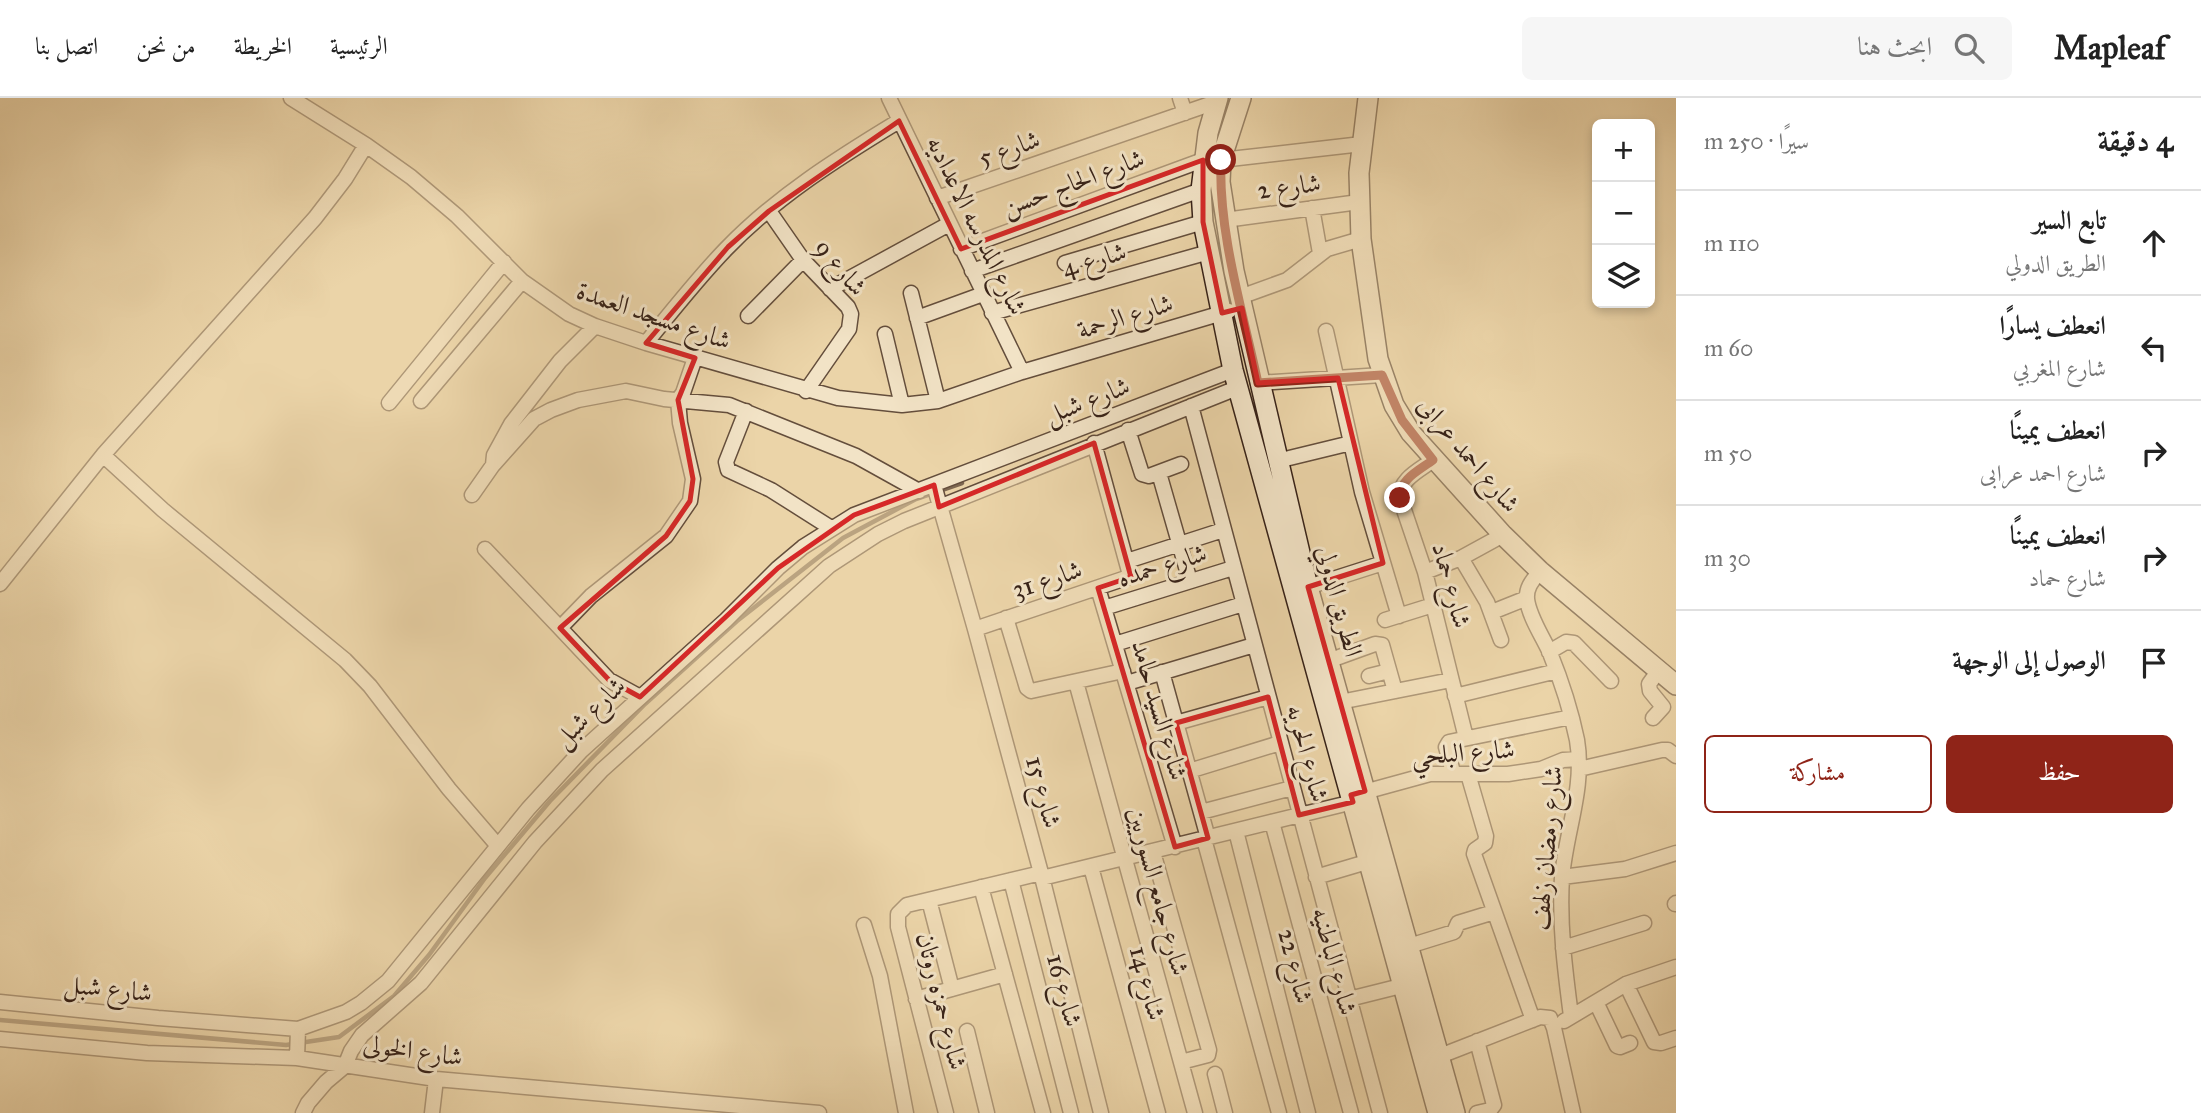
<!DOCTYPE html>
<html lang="ar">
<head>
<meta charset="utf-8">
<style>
  body { margin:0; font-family:"IM FELL Great Primer",Amiri,serif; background:#f6f6f6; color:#222; direction:rtl }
  .controls { position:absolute; right:21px; top:21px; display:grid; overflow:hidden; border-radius:10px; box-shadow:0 4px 10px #0003 }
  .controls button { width:63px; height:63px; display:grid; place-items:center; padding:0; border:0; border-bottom:2px solid #e0e0e0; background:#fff; color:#222; font:35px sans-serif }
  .stop { position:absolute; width:21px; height:21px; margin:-16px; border:5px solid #8f2418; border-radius:50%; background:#fff }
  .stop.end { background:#8f2418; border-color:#fff; box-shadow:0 2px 7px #0008 }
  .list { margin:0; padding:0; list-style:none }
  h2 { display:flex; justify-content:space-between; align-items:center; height:91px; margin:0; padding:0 28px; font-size:30px }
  h2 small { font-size:23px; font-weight:400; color:#767676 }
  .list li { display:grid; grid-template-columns:46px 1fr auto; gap:21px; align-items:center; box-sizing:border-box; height:105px; padding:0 28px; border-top:2px solid #e0e0e0 }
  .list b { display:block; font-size:26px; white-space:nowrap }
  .list p { margin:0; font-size:23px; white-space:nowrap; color:#767676 }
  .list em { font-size:23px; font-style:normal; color:#767676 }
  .actions { display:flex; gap:14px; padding:21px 28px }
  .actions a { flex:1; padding:16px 0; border:2px solid #8f2418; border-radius:10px; text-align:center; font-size:24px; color:#8f2418 }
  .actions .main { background:#8f2418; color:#fff }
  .icon { flex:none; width:38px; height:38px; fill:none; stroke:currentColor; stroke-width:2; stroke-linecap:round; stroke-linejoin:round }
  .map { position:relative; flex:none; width:1676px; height:1015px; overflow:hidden; direction:ltr }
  header { display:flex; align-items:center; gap:42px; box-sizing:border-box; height:98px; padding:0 35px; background:#fff; border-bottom:2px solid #e0e0e0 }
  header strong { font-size:33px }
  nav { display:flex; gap:38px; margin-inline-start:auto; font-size:24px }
  .search { width:490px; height:63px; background:#f6f6f6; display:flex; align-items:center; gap:18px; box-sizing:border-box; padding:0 24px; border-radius:10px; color:#767676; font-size:26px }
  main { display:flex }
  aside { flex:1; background:#fff }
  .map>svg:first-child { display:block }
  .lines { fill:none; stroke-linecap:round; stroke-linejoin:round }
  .stream { stroke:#7e6851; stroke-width:4.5 }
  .street-casing { stroke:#644e3c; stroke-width:17 }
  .secondary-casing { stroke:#372218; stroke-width:22 }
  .street { stroke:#f2e3c6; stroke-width:14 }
  .secondary { stroke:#f2e3c6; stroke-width:19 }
  .route { stroke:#8f2418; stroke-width:9 }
  .marked { fill:none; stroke:#d62828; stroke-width:5; stroke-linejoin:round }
  .labels { text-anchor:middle; stroke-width:6; stroke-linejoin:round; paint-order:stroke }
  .street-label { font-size:26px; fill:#372218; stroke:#f2e3c6 }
</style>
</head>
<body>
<header>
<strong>Mapleaf</strong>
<div class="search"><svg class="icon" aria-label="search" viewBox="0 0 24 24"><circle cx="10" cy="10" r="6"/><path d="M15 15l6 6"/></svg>ابحث هنا</div>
<nav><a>الرئيسية</a><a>الخريطة</a><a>من نحن</a><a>اتصل بنا</a></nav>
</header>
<main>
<aside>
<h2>4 دقيقة<small>سيرًا · 250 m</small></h2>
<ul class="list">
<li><svg class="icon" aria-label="ahead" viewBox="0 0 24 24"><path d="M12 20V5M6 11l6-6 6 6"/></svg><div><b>تابع السير</b><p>الطريق الدولي</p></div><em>110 m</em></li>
<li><svg class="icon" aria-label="left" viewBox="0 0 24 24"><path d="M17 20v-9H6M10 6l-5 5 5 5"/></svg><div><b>انعطف يسارًا</b><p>شارع المغربي</p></div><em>60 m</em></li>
<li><svg class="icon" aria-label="right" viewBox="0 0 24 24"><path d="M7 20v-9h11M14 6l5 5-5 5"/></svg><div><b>انعطف يمينًا</b><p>شارع احمد عرابى</p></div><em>50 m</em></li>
<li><svg class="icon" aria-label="right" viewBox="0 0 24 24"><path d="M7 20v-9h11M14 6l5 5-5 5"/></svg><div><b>انعطف يمينًا</b><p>شارع حماد</p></div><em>30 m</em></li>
<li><svg class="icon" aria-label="arrive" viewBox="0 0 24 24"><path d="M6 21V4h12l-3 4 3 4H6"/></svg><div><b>الوصول إلى الوجهة</b></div></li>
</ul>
<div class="actions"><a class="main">حفظ</a><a>مشاركة</a></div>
</aside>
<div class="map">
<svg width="1676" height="1015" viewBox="0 0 1676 1015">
  <rect width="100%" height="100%" fill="#ebd4a8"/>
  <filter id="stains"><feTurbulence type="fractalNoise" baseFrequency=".00286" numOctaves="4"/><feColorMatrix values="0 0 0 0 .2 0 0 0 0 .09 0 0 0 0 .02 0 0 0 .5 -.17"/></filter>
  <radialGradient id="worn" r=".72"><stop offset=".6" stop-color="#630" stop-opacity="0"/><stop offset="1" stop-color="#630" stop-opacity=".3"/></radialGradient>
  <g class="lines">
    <!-- stream -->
    <path class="stream" d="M0,922L286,947L339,939L394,898L429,857L485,780L550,703L645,606L737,523L843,440L916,401L962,385"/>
    <!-- street casing -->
    <g class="street-casing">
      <path id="street" d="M291,0L366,47L411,79L457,118L522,183L569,216L595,228L646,245L838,300L902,307L938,303L1022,274L1229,213
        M889,0L1022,274
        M1180,0L1185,15
        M1221,62L1362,46
        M937,100L1216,4
        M1312,110L1320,155
        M769,113L803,162L848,209L851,216L849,231L806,293
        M1225,122L1359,104
        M961,151L1203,62
        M1065,165L1203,124
        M972,173L1201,92
        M830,191L949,126
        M911,195L938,303
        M1240,199L1287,182L1327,151L1361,141
        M992,215L1209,154
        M748,218L803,162
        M917,220L983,196
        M1326,233L1362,394L1399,518
        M885,236L902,307
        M646,245C672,213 698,180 726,151C776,99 838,60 899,23
        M1258,285L1382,277
        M421,303L522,183
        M389,305L504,164
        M1191,308L1380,1015
        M746,313L726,364L728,372L771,392L831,430
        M1128,332L1142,376L1149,378L1181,366
        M103,357L163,412L345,562L370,588L449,691L498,748
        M1433,362C1420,372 1399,381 1400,400L1425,474L1466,640
        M1277,363L1351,345
        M493,367L534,321L551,312L578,302L626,293L664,301L729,307L856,358L919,393
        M1159,375L1190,483
        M934,387L975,531L1041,775L1101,1015
        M472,397L493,367L494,357L511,326L560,263L595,228
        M485,451L560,530
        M1461,460L1487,504L1501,542
        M1127,463L1223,432
        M1540,473C1533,482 1526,489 1527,501C1529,519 1543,539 1550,555C1561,582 1571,613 1577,642C1585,689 1566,733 1562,779C1559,826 1565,872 1571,918
        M1425,474L1461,460L1503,437
        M0,486L103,357L315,120L345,81L366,47
        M1308,489L1383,465
        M1098,490L1175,749
        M1104,510L1233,470
        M1492,514L1527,500
        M1006,520L1027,590L1031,593L1123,573
        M1385,522L1433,507
        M975,531L1126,480L1130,477L1094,345
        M1115,546L1243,506
        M1549,554L1566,544L1574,545L1611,583
        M1328,563L1375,546L1382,547L1395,593
        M1162,574L1208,740
        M1369,578L1389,573
        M1076,584L1195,1015
        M1127,585L1254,547
        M1455,598L1557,573
        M640,599L609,582L560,530L591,498L666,438L690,403L693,381L680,325L678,302L683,295L695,260
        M1340,604L1451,582
        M1653,620L1663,609L1650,593L1649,586L1659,572
        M1176,625L1268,599
        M1579,671L1662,652H1668L1676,658
        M1189,673L1280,645
        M1453,674L1446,649L1449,644L1571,619
        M1468,676L1486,738L1485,745L1475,752L1474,756L1533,922
        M1357,696L1430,676H1508L1541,671L1563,662L1578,661
        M1201,714L1292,690
        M1272,724L1351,1015
        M1236,733L1308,1015
        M1204,741L1279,1015
        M1153,754L1209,952L1208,957L1181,964
        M1091,769L1158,1015
        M1316,779L1370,763
        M1562,779L1625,771L1676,755
        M1042,780L1353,704
        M1011,782L1071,1015
        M981,789L1043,1015
        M929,802L952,891
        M1675,806L1676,805
        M864,827L880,878L906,1015
        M1409,848L1454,834L1458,825L1494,814
        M1563,850L1644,825
        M1626,886L1654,944L1661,945L1676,940
        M916,901L1005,876
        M1349,901L1405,887
        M0,904L158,920L298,931L346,914L361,905L388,883L528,711L581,653L726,522L778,470L803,449L854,417L1233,272
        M1596,904L1617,948L1620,949L1630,945
        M1564,923L1626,886L1676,869
        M967,933L987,1015
        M0,941L147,955L297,960L436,981L819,1015
        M1477,943L1494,1007L1490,1012L1477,1015
        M1440,958L1540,919L1550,920L1554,930L1573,1015
        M297,960L298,931
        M1215,976L1225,1015
        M303,1015L308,1005L326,984L345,968L351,953L362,937L421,885L535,744L602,672L829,468L878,436L904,423L1237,290
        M432,1015L436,981
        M946,1015L898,829V816L907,807L1041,775"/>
    </g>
    <!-- secondary casing -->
    <g class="secondary-casing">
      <path id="secondary" d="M1218,0L1208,35L1201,92L1203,124L1233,272L1438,1015
        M1241,0L1221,62L1220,84L1234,173L1308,489L1455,1015
        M1368,0L1359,75L1361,141L1378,261L1394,307L1411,335L1503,437L1540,473L1676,587"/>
    </g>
    <!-- street -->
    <use href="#street" class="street"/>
    <!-- secondary -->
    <use href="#secondary" class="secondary"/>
  </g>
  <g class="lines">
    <!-- route -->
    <path class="route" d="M1221,62C1218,134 1243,214 1258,285L1382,277L1402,322L1433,362C1420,372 1399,381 1400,400"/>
  </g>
  <!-- marked area -->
  <path d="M0 0H1676V1015H0ZM899,23L961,151L1203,62V124L1222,215L1242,210L1258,285L1338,280L1383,465L1308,489L1365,693L1351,697L1353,704L1299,717L1268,599L1176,625L1208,740L1175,749L1098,490L1131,479L1094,345L939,409L934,387L854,417L778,470L640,599L609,582L560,530L666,438L690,403L693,381L678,302L695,260L646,245L728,149L769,113Z" fill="#ebd4a8" fill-opacity=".55" fill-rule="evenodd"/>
  <path class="marked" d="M899,23L961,151L1203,62V124L1222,215L1242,210L1258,285L1338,280L1383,465L1308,489L1365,693L1351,697L1353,704L1299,717L1268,599L1176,625L1208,740L1175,749L1098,490L1131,479L1094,345L939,409L934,387L854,417L778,470L640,599L609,582L560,530L666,438L690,403L693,381L678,302L695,260L646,245L728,149L769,113Z"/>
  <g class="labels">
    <!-- street labels -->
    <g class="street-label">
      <text transform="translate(1009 50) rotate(-19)" y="9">شارع 5</text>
      <text transform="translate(1073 84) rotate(-20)" y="9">شارع الحاج حسن</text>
      <text transform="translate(1289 88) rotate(-7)" y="9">شارع 2</text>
      <text transform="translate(977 127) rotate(64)" y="9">شارع المدرسه الاعداديه</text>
      <text transform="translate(1094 161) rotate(-16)" y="9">شارع 4</text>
      <text transform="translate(841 169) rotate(50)" y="9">شارع 9</text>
      <text transform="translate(654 217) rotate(19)" y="9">شارع مسجد العمدة</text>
      <text transform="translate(1125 218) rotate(-17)" y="9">شارع الرحمة</text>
      <text transform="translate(1087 302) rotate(-21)" y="9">شارع شبل</text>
      <text transform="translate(1469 356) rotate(50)" y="9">شارع احمد عرابى</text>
      <text transform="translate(1162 467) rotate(-17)" y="9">شارع حمده</text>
      <text transform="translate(1047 481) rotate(-18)" y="9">شارع 31</text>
      <text transform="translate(1452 487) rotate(75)" y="9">شارع حماد</text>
      <text transform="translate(1340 503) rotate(75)" y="9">الطريق الدولي</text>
      <text transform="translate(1160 612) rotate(74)" y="9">شارع السيد حامد</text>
      <text transform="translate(589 614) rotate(-44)" y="9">شارع شبل</text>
      <text transform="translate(1463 654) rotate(-4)" y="9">شارع البلحي</text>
      <text transform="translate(1308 655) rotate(75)" y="9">شارع الحريه</text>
      <text transform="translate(1044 694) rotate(75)" y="9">شارع 15</text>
      <text transform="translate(1546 750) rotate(-85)" y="9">شارع رمضان زلهف</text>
      <text transform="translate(1159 793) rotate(75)" y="9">شارع جامع السوريين</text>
      <text transform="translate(1335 863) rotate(75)" y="9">شارع الباطنيه</text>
      <text transform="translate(1296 868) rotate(76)" y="9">شارع 22</text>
      <text transform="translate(1148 885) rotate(75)" y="9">شارع 14</text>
      <text transform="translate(108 890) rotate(6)" y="9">شارع شبل</text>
      <text transform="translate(1065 892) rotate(75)" y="9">شارع 16</text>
      <text transform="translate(942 903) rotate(76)" y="9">شارع حمزه روتان</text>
      <text transform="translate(413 952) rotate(8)" y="9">شارع الخولى</text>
    </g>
  </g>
  <rect width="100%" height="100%" filter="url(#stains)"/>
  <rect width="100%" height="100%" fill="url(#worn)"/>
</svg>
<div class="controls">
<button>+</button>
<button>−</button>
<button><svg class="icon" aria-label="layers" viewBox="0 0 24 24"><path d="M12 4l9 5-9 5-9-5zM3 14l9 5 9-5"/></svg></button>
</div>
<div class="stop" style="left:1221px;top:62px"></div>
<div class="stop end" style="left:1400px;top:400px"></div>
</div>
</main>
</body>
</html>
